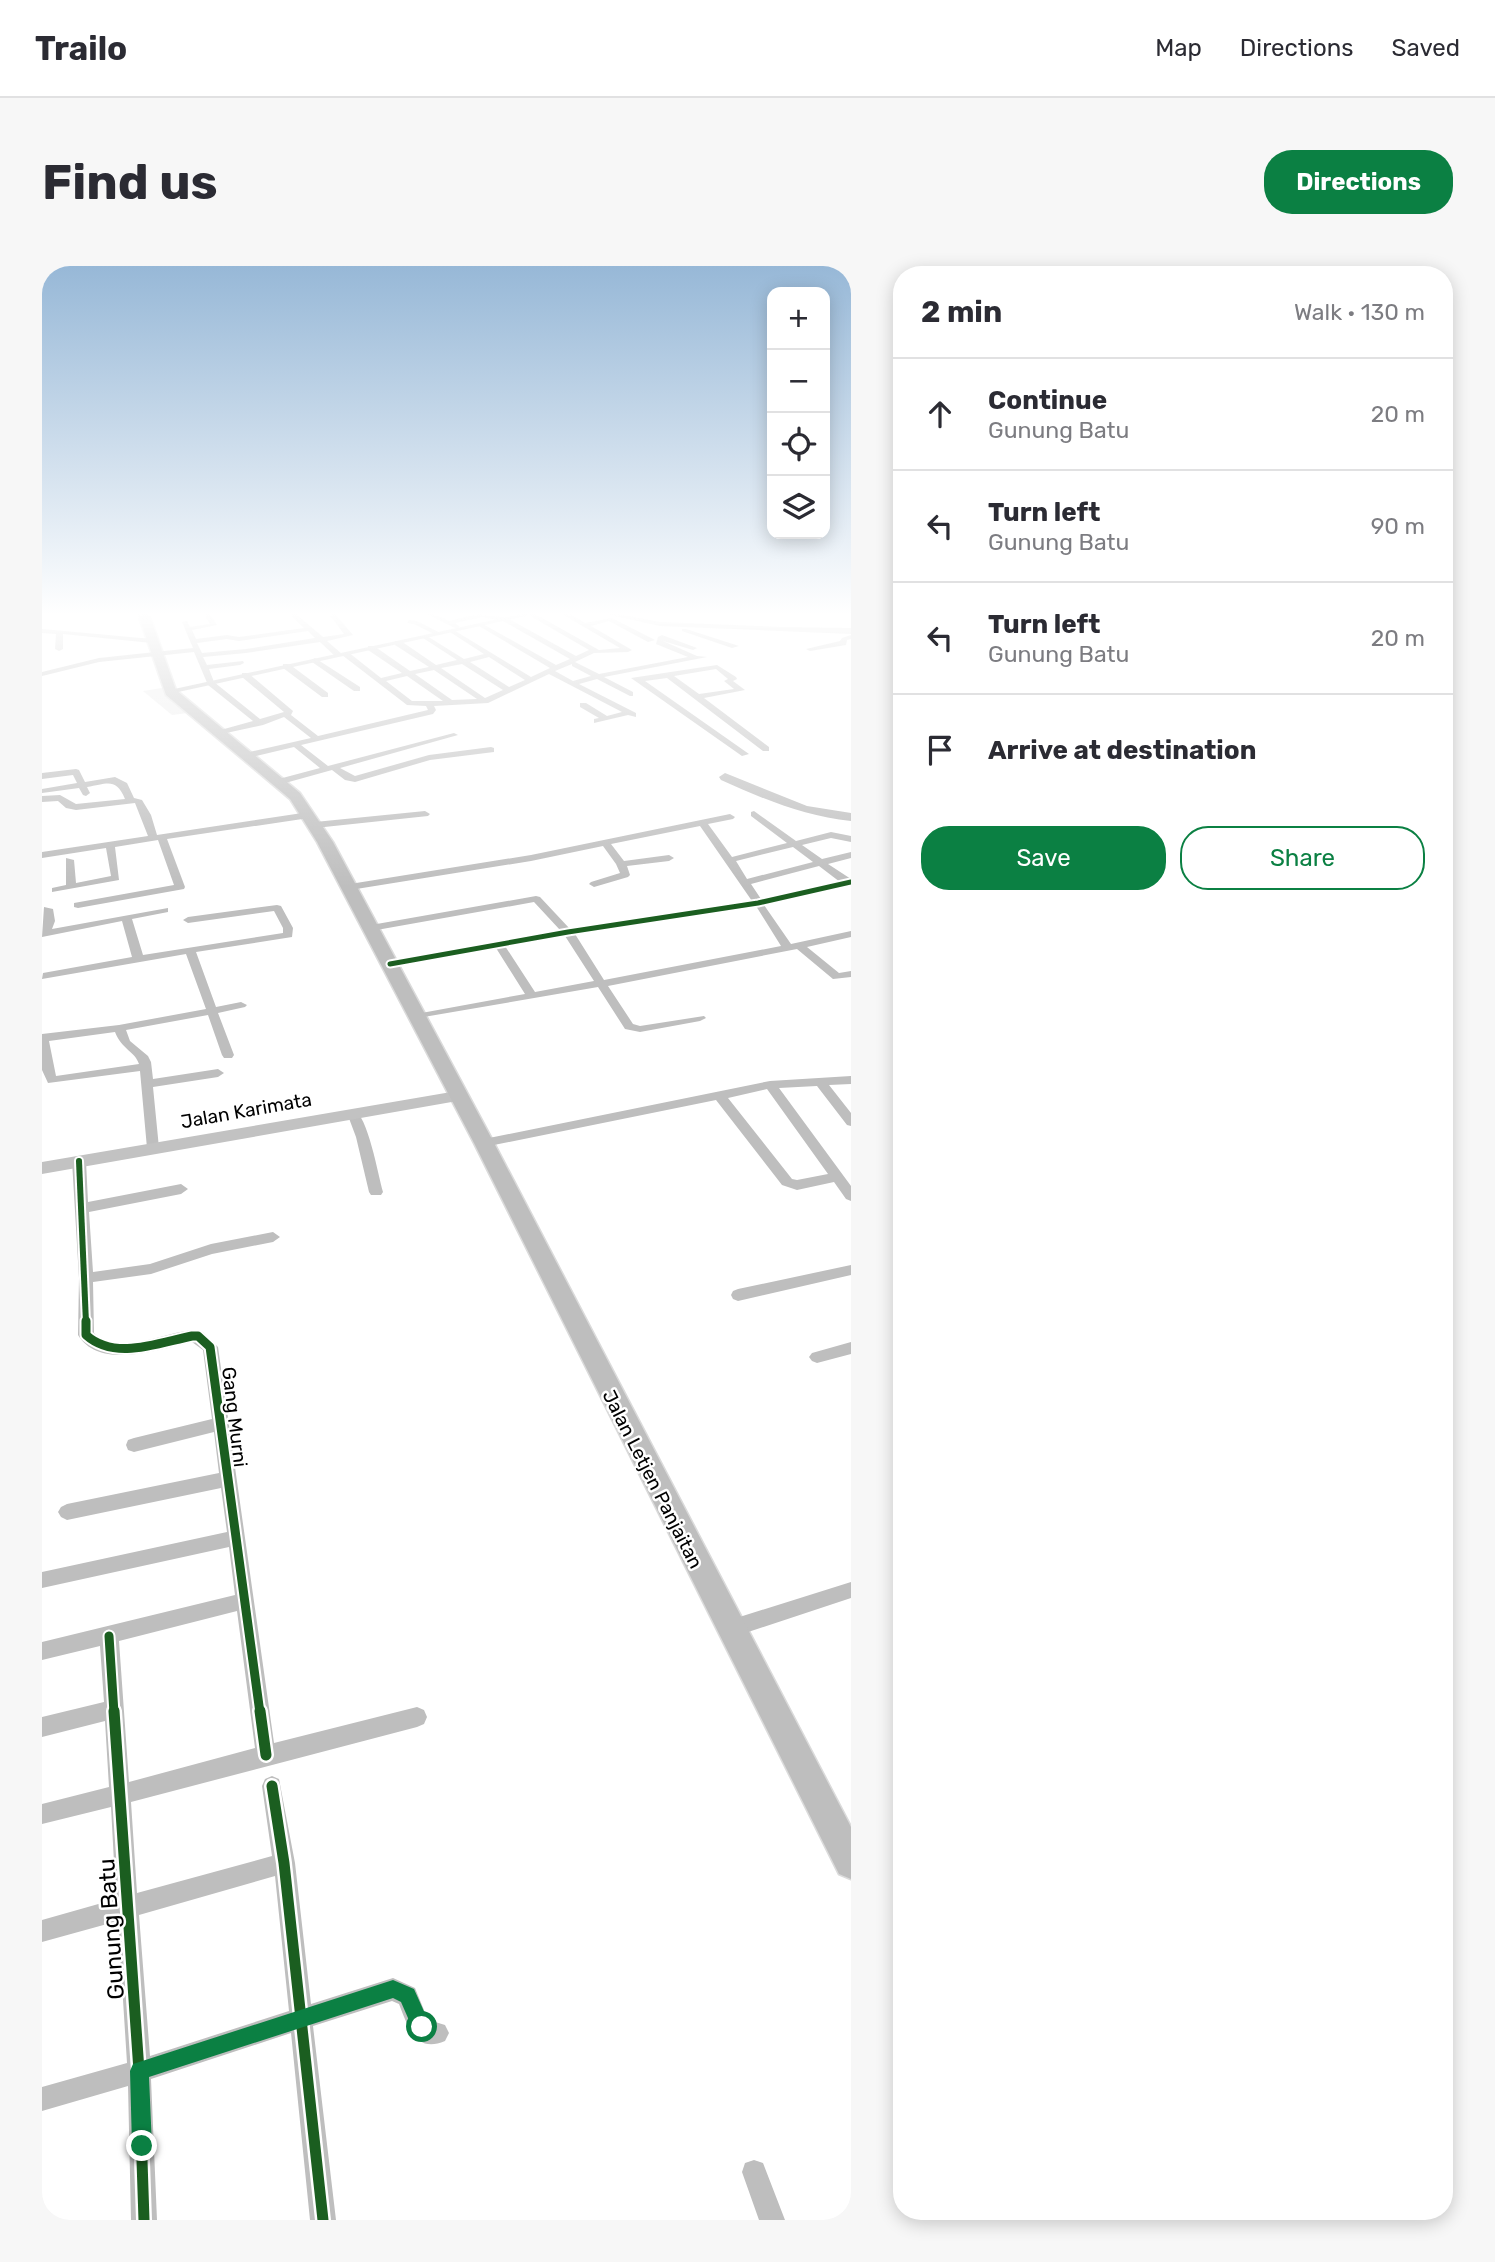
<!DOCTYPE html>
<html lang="en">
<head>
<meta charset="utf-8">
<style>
  body { margin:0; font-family:Rubik,sans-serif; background:#f7f7f7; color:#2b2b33 }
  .controls { position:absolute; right:21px; top:21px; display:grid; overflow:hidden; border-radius:14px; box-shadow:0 4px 18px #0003 }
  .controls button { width:63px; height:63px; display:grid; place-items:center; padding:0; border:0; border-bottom:2px solid #e1e1e2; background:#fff; color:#2b2b33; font:35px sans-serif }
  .stop { position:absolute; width:21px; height:21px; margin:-16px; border:5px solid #0b8043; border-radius:50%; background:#fff }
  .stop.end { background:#0b8043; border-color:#fff; box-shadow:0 2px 7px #0008 }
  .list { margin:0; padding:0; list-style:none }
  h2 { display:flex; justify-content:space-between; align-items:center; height:91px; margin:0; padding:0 28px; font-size:30px }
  h2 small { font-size:23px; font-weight:400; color:#7c7c81 }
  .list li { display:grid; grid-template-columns:46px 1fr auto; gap:21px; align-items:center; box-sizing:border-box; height:112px; padding:0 28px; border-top:2px solid #e1e1e2 }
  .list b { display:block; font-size:26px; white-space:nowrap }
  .list p { margin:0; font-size:23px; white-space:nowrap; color:#7c7c81 }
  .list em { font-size:23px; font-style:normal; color:#7c7c81 }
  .actions { display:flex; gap:14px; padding:21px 28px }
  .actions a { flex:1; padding:16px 0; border:2px solid #0b8043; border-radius:28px; text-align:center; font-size:24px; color:#0b8043 }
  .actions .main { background:#0b8043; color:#fff }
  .icon { flex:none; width:38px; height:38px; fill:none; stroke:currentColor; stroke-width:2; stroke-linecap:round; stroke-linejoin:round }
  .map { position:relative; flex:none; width:809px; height:1954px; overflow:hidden; border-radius:28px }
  header { display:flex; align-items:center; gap:42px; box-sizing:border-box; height:98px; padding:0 35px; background:#fff; border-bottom:2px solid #e1e1e2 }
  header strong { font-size:33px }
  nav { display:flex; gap:38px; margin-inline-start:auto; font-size:24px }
  .intro { display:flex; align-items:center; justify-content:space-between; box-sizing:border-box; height:168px; padding:0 42px }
  h1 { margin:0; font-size:49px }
  .button { padding:18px 32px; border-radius:28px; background:#0b8043; color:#fff; font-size:24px; font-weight:700 }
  main { display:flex; gap:42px; padding:0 42px }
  aside { flex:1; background:#fff; border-radius:28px; box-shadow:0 4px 18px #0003 }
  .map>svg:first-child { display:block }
  .green { fill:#ebebeb }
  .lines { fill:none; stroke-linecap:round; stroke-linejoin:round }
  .canal { fill:#bdbdbd; fill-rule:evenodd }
  .river { fill:#bdbdbd; fill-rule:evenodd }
  .trunk-casing { stroke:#dbdbdb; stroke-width:3 }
  .minor { fill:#bebebe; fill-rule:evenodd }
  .tertiary { fill:#bebebe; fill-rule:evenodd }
  .secondary { fill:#c2c2c2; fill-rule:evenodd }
  .trunk { fill:#bebebe; fill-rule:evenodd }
  .cycleway-far3-casing { stroke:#fff; stroke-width:9 }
  .cycleway-far2-casing { stroke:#fff; stroke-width:10 }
  .cycleway-far1-casing { stroke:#fff; stroke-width:13 }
  .cycleway-casing { stroke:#fff; stroke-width:16 }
  .cycleway-far3 { stroke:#1b5e20; stroke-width:5 }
  .cycleway-far2 { stroke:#1b5e20; stroke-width:6 }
  .cycleway-far1 { stroke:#1b5e20; stroke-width:9 }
  .cycleway { stroke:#1b5e20; stroke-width:11 }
  .route { fill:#0b8043 }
  .labels { text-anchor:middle; stroke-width:5; stroke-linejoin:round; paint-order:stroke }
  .street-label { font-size:19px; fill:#000; stroke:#fff }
  .near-street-label { font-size:23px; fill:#000; stroke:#fff }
</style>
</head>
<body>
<header>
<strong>Trailo</strong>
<nav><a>Map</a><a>Directions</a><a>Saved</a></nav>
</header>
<div class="intro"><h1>Find us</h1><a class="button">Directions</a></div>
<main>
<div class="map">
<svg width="809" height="1954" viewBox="0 0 809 1954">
  <rect width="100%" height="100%" fill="#fff"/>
  <!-- green -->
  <path class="green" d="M126,421L153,446L130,449L101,425Z"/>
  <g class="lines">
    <!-- canal -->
    <path class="canal" d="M740,361L809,362V366L742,364Z"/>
    <!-- river -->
    <path class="river" d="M683,507L765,540L809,547V555C762,550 721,533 679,514L677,511Z"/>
    <!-- trunk casing -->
    <g class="trunk-casing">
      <path id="trunk" d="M96,348H107L134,424L258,527L291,576L452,877L809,1561V1613L797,1608L432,877L275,576L248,533L124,429Z"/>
    </g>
    <!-- minor -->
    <path class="minor" d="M162,348H168L175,359L150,364L154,373L185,369L197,371L262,362L247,348H254L281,371L302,368L287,348H293L311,369L285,375L300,388L306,386L339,412L360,407L326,384V380H332L368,405L387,401L353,379V375H359L394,399L415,394L381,372V370H385L422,393L442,388L408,366L410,363L489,411L508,402L437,360L439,357L514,399L528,393L461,355L440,351L413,357L418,361L415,363L385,348H393L407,355L436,348L465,352L534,390L547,384L485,348H493L557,384L578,382L520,348H528L543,357L570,352L613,374L606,376L567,355L549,360L590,384L586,386L552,387L533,396L557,408L646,391L614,378L616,371L620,369L655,382L651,384L621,375L655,390L665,391L562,411L591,426V430H588L555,413L537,418L594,447V451L586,449L552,457V453L557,452L538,441V437H544L565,450L580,446L507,408L446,437L392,440L394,444L391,448L259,479L286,500L412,467L416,469L298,502L313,510L387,489L449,481L452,482V486L388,494L313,516L303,514L290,504L236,519L232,516L233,514L278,502L252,481L206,492L202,489L203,487L269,472L242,451L221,459L175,469V465L211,455L166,419L152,386L57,396L0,410V406L57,392L151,382L140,356L145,355L148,361L168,358ZM266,365L273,372L204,383L160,387L155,377L185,373L197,375ZM278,376L294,391L300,389L365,439L384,440L386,444L276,470L249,449L251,445L206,407H200V411L242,446L218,453L172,416L167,403L198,399L202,397L201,395L165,399L161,391L204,387ZM447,391L483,414L467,421L428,396ZM420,398L461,424L443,432L399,402ZM530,398V400L549,410L531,415L513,405ZM392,404L435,433L410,434L373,408ZM365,410L401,435H370L344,415Z
      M564,348H576L618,356L809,364V368L618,360Z
      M367,354L375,355L400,368L394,369L372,358L365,357Z
      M0,363L110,373L114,375L110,377L21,368V383L17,385L13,383L14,368L0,367Z
      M640,363H644L697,380L690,382L640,365Z
      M809,369V373L805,374L804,379L768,385L764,383L798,375L800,372Z
      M273,392L318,421V425H312L270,396L269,394Z
      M241,398H247L286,427V431H280L241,402Z
      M675,399L694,411L695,413L691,415L703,424L662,432L727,481V485H721L625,412L603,415L707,488L700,490L589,412ZM674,403L686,413L682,415L692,423L657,428L632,410Z
      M34,503L37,504L43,516L73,511L85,517L92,532L100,534L109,549L115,569L267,546L272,549L267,552L125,573L143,621L142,623L36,642L32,641V637L132,619L116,574L73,581L77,614L10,626V622L24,619V592L32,594L34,617L69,610L64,582L0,592V586L106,570L93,537L34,544L24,542L16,535L0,536V530L18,529L34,538L83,533C74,511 65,518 45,521L48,527L44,530L41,529L37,522L0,527V523L35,517L31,509L0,513V507Z
      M383,545L388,548L386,550L273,562L268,559L273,556Z
      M712,545L754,575L789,566L809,570V576L789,572L760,579L780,593L809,586V592L786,598L809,613V619L722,639L749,678L809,665V671L765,681L797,707L809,705V711L791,713L755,683L566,720L591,758L598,760L662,750L664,752L658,755L598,766L583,763L556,721L370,753L368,751L374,748L483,728L454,682L348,701L344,700V696L518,664L492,636L329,665L324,662L329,659L494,630L498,631L528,663L710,635L658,560L569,578L582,595L627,589L632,592L627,595L585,600L588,609L586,611L552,621L547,618L549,616L578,607L574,598L561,580L489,595L308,624L303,621L308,618L489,589L688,548L693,551L691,553L666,558L690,591L745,577L709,550V546ZM751,581L771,596L705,613L694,595ZM777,600L798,616L719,633L709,618ZM714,640L739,680L562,714L533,668ZM523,670L552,715L493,726L463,680Z
      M235,639L239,640L251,662L250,671L154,686L174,741L199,736L205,739L203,741L176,747L192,789L190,792H182L180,789L166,749L84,764L88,775L106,790L109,796L111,813L176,803L182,807L176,811L111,821L117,882L116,885H106L105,882L98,805L6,817L0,804V768L77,759L164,743L144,688L0,713L1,707L90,691L80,655L0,671L2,641L11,643L13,655L10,663L126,642V646L90,653L101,689L241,667V662L232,645L146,657L141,654L146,651ZM73,766C80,784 93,785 97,798L14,810L7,775Z
      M809,810V818L787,819L809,847V860L805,859L775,820L737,822L809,920V935L804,933L792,916L755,924L740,919L674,834L442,881L436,877L442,873L728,815ZM725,823L786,908L755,914L750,913L686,832Z
      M311,843C326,849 336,909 341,926L339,929H329L327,926L314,871L305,847Z
      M37,891L44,895L46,936L139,918L146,923L139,928L47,946L51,1006L108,998L169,978L231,966L238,971L231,976L170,988L109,1008L51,1016L52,1067C80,1092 123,1064 156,1064L161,1066L176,1081L232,1477L375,1441L382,1444L385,1451L382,1458L375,1461L89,1536L95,1627L230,1590L220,1520L223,1513L230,1510L237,1513L253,1597L269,1738L351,1712L373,1722L384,1749L390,1755L403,1759L407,1767L403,1775C373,1788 366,1760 357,1738L350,1735L271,1760L294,1954H268L249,1767L109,1813L115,1954H89L86,1820L0,1845V1821L85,1797L76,1655L0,1676V1654L74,1633L69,1541L0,1558V1538L67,1521L63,1455L0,1471V1451L62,1436L58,1380L0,1394V1376L193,1329L187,1281L0,1322V1306L185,1266L179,1222L25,1254L19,1251L16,1246L19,1241L25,1238L177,1207L172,1166L92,1186L86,1184L84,1179L86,1174L92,1172L170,1153L161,1084L150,1076C118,1083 58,1105 36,1069L37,1012L30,895ZM195,1345L213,1482L87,1516L77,1375ZM233,1610L247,1745L108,1790L97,1649Z
      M809,999V1009L696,1035L691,1033L689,1029L691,1025L696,1023Z
      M809,1076V1088L775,1097L770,1095L767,1091L770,1087Z
      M809,1316V1332L688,1372L681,1369L679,1363L681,1357L688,1354Z
      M712,1894L721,1897L743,1954H717L700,1906L703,1897Z"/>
    <!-- tertiary -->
    <path class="tertiary" d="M479,348H493L127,428L123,425Z"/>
    <!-- secondary -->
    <path class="secondary" d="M415,825L423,830L421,834L0,908V896Z"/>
    <!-- trunk -->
    <use href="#trunk" class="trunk"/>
    <!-- cycleway-far3 casing -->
    <g class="cycleway-far3-casing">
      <path id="cycleway-far3" d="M348,698L526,666L716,637L809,616"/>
    </g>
    <!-- cycleway-far2 casing -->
    <g class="cycleway-far2-casing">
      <path id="cycleway-far2" d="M37,895L44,1057"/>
    </g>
    <!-- cycleway-far1 casing -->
    <g class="cycleway-far1-casing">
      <path id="cycleway-far1" d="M44,1055V1069C73,1095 116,1077 150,1070H156L168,1081L218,1447
        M67,1370L72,1447"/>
    </g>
    <!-- cycleway casing -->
    <g class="cycleway-casing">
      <path id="cycleway" d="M72,1445L97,1805L102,1954
        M218,1445L224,1489
        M230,1520L242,1597L281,1954"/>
    </g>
    <!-- cycleway-far3 -->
    <use href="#cycleway-far3" class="cycleway-far3"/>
    <!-- cycleway-far2 -->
    <use href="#cycleway-far2" class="cycleway-far2"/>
    <!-- cycleway-far1 -->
    <use href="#cycleway-far1" class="cycleway-far1"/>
    <!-- cycleway -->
    <use href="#cycleway" class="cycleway"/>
  </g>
  <!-- sky -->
  <linearGradient id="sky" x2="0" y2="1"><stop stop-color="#97b8d7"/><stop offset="0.56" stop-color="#fff"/><stop offset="1" stop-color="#fff" stop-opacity="0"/></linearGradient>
  <rect width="809" height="621" fill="url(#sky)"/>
  <!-- route -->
  <path class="route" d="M351,1714L372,1723L389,1761L387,1768L380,1771L373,1768L359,1736L351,1732L107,1811L110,1880L107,1886L100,1889L93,1886L90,1880L88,1805L91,1798Z"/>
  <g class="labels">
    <!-- street labels -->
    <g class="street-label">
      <text transform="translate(204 844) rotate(-10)" y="7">Jalan Karimata</text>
      <text transform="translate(193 1151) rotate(83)" y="7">Gang Murni</text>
      <text transform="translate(611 1213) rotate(63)" y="7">Jalan Letjen Panjaitan</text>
    </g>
    <!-- near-street labels -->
    <g class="near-street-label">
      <text transform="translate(69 1663) rotate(-94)" y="8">Gunung Batu</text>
    </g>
  </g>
</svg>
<div class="controls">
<button>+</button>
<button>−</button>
<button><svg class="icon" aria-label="locate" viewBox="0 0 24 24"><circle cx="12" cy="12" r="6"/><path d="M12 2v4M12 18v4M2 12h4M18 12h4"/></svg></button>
<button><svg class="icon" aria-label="layers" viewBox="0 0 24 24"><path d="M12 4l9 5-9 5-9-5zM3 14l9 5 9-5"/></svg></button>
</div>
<div class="stop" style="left:380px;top:1761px"></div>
<div class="stop end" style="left:100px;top:1880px"></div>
</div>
<aside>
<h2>2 min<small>Walk · 130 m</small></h2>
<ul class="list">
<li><svg class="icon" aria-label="ahead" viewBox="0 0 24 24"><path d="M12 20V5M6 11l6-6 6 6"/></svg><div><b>Continue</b><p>Gunung Batu</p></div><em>20 m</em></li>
<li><svg class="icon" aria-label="left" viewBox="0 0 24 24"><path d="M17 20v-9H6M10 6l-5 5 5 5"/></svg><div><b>Turn left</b><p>Gunung Batu</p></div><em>90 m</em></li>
<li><svg class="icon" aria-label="left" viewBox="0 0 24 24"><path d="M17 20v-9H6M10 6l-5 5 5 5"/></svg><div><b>Turn left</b><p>Gunung Batu</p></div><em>20 m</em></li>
<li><svg class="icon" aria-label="arrive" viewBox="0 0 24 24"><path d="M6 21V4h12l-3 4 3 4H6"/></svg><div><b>Arrive at destination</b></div></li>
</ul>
<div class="actions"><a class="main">Save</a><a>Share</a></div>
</aside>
</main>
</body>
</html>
